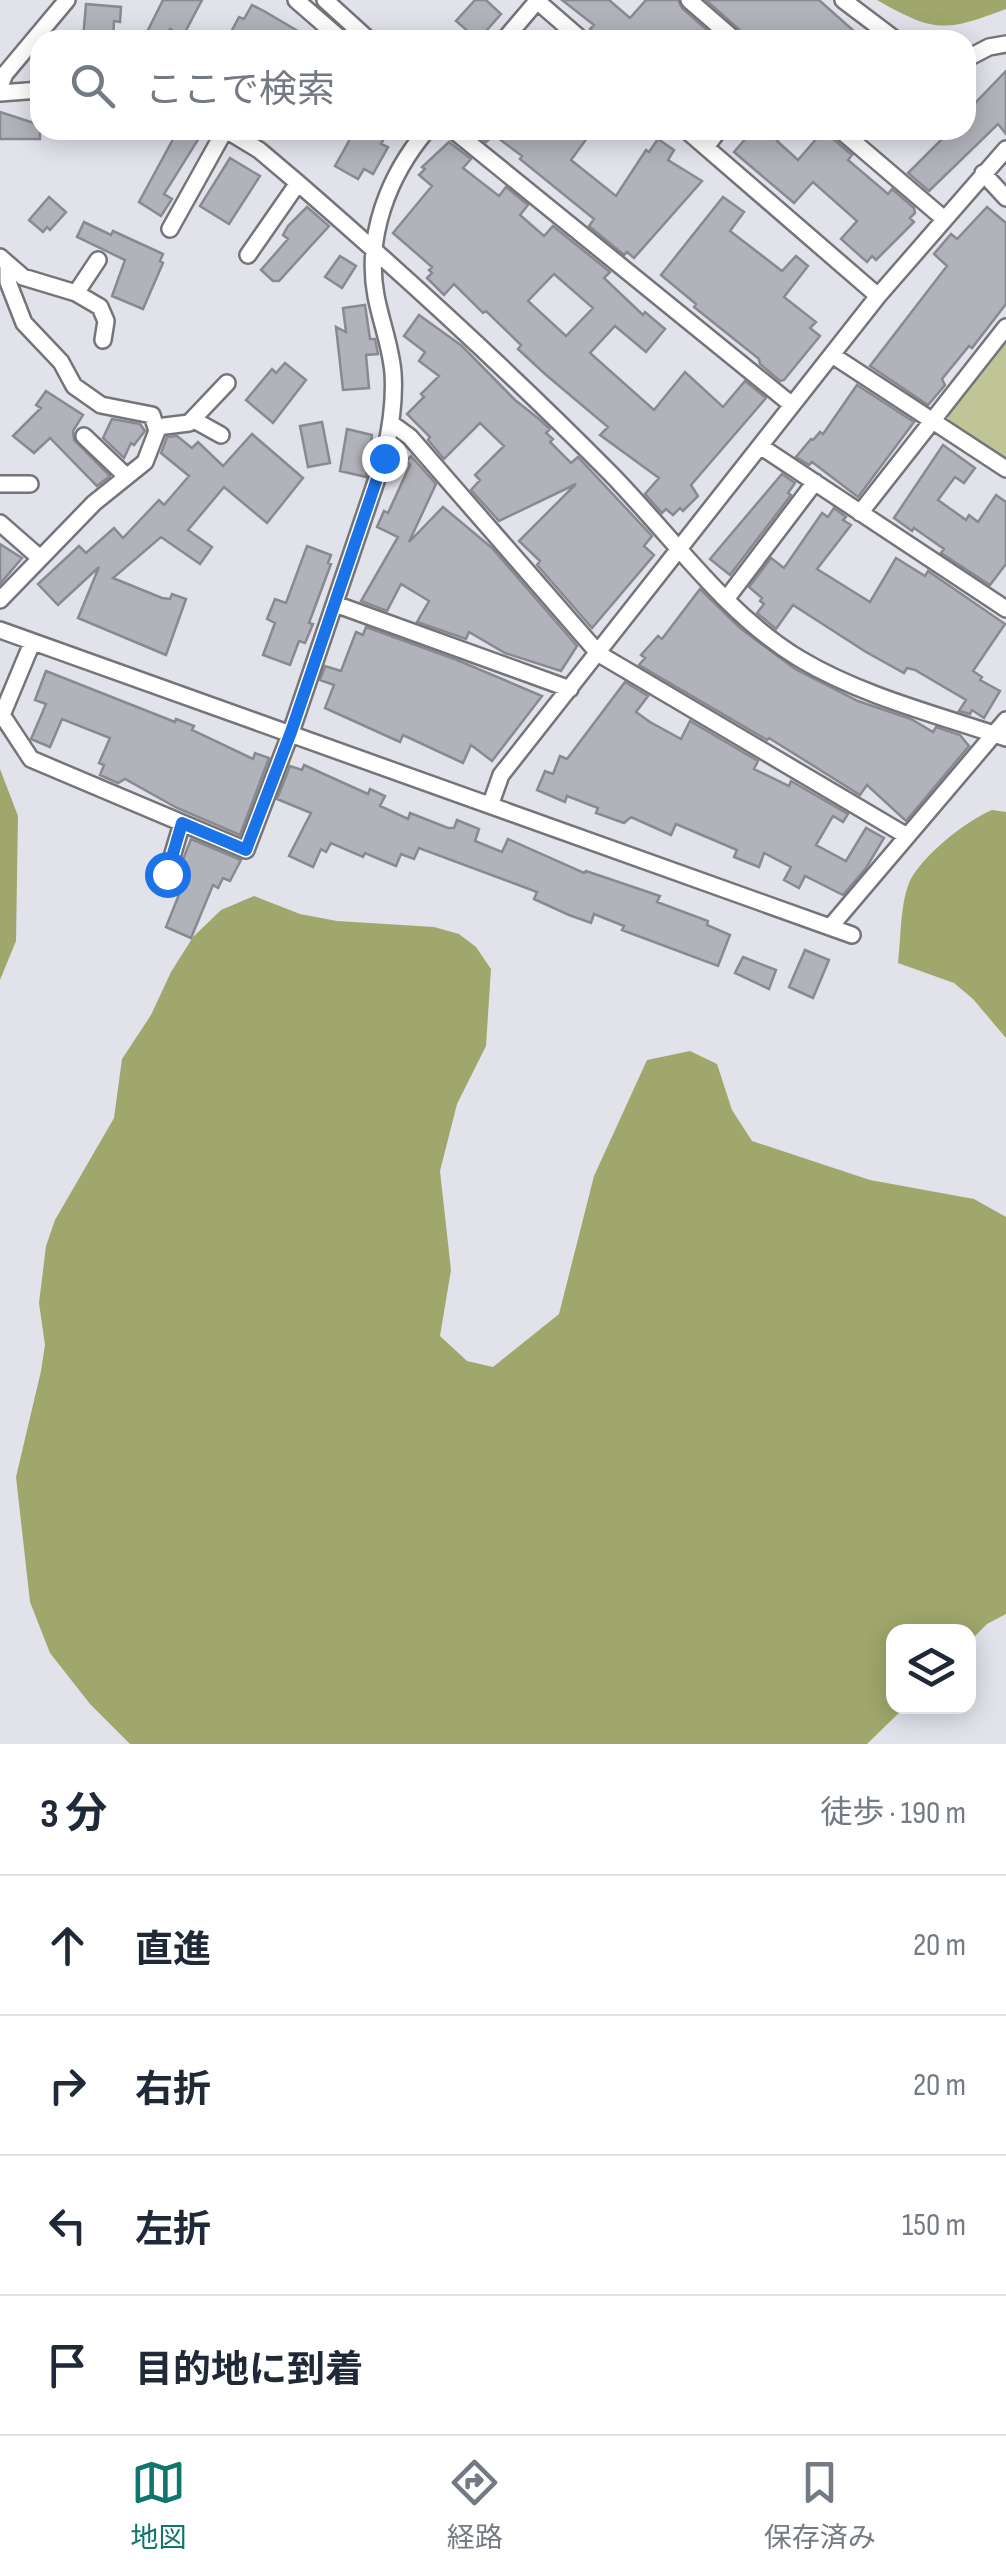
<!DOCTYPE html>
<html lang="ja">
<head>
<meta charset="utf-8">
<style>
  body { margin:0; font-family:"Sofia Sans Condensed","Noto Sans JP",sans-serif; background:#f6f6f7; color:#1f2937 }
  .controls { position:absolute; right:30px; bottom:30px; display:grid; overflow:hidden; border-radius:20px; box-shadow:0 5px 25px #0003 }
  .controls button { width:90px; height:90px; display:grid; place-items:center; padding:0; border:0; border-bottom:2px solid #e0e1e3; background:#fff; color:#1f2937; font:50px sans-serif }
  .stop { position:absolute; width:30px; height:30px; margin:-22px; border:8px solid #1a73e8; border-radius:50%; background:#fff }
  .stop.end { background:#1a73e8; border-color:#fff; box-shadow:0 2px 10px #0008 }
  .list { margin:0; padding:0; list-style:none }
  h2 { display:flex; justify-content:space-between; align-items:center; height:130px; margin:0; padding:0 40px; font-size:42px }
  h2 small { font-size:32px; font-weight:400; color:#747a83 }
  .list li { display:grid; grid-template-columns:65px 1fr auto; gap:30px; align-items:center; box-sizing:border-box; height:140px; padding:0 40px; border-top:2px solid #e0e1e3 }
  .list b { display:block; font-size:38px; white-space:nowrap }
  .list em { font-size:32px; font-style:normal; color:#747a83 }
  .icon { flex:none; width:55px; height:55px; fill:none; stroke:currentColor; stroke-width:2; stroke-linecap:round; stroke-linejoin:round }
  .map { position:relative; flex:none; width:1006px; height:1744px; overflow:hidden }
  .search { position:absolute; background:#fff; box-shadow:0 5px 25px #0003; left:30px; right:30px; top:30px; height:110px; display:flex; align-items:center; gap:25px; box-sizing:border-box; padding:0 35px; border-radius:30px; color:#747a83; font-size:38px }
  .sheet { height:690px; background:#fff }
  nav { display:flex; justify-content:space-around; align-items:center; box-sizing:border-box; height:140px; border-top:2px solid #e0e1e3; background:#fff; font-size:28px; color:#747a83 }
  nav a { display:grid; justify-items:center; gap:5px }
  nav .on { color:#0f766e }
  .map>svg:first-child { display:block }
  .green { fill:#bfc596 }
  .forest { fill:#a0a76c }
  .building { fill:#b2b2ba; stroke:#898991; stroke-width:2.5; fill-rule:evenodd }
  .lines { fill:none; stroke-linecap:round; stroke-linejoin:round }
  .street-casing { stroke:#74747b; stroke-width:20 }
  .street { stroke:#fff; stroke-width:15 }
  .route { stroke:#1a73e8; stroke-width:12 }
</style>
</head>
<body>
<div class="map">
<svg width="1006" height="1744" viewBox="0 0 1006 1744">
  <rect width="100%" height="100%" fill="#e2e2eb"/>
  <!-- green -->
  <path class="green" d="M1006,337V460L949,422L947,413Z"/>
  <!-- forest -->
  <path class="forest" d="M877,0H1006V9C945,32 935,33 877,0Z
    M0,769L18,816L16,941L0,980Z
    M992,810L1006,812V1038L973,999L954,983L898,963C901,939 900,906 909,883C921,856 966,821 992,810Z
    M254,896L300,914L337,921L434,927L459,934L476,947L491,969L486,1046L457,1104L440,1171L451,1270L440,1336L467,1361L493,1367L559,1314L594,1176L647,1060L690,1051L717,1064L732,1110L752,1141L870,1180L974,1199L1006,1217V1614L987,1624L969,1642L968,1631H894V1706L905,1707L867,1744H130L90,1704L50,1653L30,1602L16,1477L41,1371L45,1345L39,1303L46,1246L55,1220L114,1118L122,1059L151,1015L171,972L193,937L221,910Z"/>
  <!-- building -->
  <path class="building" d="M163,0H202L183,36L170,29L164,40H143Z
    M475,0H486L501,14L478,40L456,21Z
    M562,0H609L630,18L646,0H678L682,8L718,40H603L590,29L594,25Z
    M706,0H819L864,40H746L742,32Z
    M86,4L121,7L120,22L114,21L113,40L83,39Z
    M252,5L264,11L313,40H246L231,32L239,17L244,19Z
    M1006,71V134L998,124L929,191L908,173L951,130H966V107L974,99L976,102Z
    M0,112L40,125V139H0Z
    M178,130H204L164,194L172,199L161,216L139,202Z
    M345,130H389L381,144L388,147L373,174L364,169L358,179L335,166L349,141Z
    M471,130H593L571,160L616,196L646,150L649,152L658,139L674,150L668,160L702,181L634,258L627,252L624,255L589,226L594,219L520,159L522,156L494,135L486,142Z
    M753,130H786L777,141L798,160L824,130H829L832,138L852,155L848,160L888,194L892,189L914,208L915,213L910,218L914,222L876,260L872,256L867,262L841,239L857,221L813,182L794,203L734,152Z
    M449,142L471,159L463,168L499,196L506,187L528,205L520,215L544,236L553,226L610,272L604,278L643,315L645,312L665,329L646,352L615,326L590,353L654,410L685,372L723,407L745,381L766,398L691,485L698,496L683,511L680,508L673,515L666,509L662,513L645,494L659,478L600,435L608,427L545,374L518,349L521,345L486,311L483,313L454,284L444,295L427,278L432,273L429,270L432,267L393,233L432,186L419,175L425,169L422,167ZM554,274L593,308L566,336L528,301Z
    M230,158L260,176L229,224L200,206Z
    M49,197L66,212L50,230L47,227L43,232L29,220Z
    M723,197L744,212L730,231L782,271L796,256L808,266L784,297L816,322L810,328L820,336L784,380L780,381L760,364L759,359L694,307L696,304L661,275Z
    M307,207L329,226L279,281H273L261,270L288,239L283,235L288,226Z
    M987,207L1006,223V304L972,348L969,346L942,379L945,385L928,405L870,366L947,266L934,254L951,234L957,239Z
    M84,222L111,235L113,231L163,254L160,261L163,263L143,309L112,296L125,260L77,237Z
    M340,256L356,266L342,288L325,277Z
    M365,305L370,339H375L378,354L366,355L369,388L343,390L336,327L346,332L343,308Z
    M419,315L462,346L515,400L539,419L550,429L546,433L553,439L550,442L571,463L578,457L652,536L644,546L654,555L592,628L537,565L540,561L519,541L576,484L499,521L471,490L480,480L475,475L504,446L480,423L444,459L428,440L430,437L407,414L424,397L421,394L439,376L419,361L425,352L404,336Z
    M285,363L306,380L273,423L246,400L272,369L276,373Z
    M857,385L914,422L858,497L812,462L809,465L796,457L811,439L813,440L820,432L823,434Z
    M46,391L83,415L73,431L74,440L110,476L97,486L50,438L34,453L13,436L41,408L36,405Z
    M112,419L140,424L145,431L134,445L131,443L124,458L103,438Z
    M322,422L330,463L308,467L300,426Z
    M347,429L372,435L366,477L340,471Z
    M252,434L303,478L267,523L224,487L188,530L212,547L200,564L161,537L113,578L162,598L170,599L172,594L186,599L166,655L78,618L99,567L58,605L38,584L79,546L86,553L114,528L123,538L159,500L164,505L189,476L161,453L167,437L177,436L192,448L198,442L223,466Z
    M943,445L975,468L964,483L955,477L938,500L966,520L969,515L978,522L996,495L1006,502V564L990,585L941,553L944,549L914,528L912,531L894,518Z
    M411,456L436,484L409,542L443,507L492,548L577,646L561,671L505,653L469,632L466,639L417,622L429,601L401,584L387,611L361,601L398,537L377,527L384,511L388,513L410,465L406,461Z
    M782,474L795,483L788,493L791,495L730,575L710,559Z
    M834,508L846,517L843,520L851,525L817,569L870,602L896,558L925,576L928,571L1005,624L973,671L982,677L980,680L1000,691L984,718L972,710L970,714L959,711L966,700L915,670L907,668L904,673L866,652L793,605L776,629L757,613L764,604L760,601L762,598L749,587L771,558L784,568L822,513L828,517Z
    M0,544L22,558L0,584Z
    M307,546L331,555L328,563L331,564L309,623L313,624L305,643L299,641L290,665L263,655L275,623L267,619L275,599L286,603Z
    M700,589L740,628L795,669L858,701L911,719L933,732L936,727L960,735L969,746L906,821L867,785L860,795L769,738L767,740L639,665L645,658L641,655L658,636L662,639Z
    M366,627L457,660L542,696L492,761L471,745L463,763L403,735L400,742L325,708L334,685L320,680L325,666L341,671L356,632L363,635Z
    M46,671L175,722L176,719L194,726L192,730L253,759L255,753L269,758L240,835L177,808L125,779L118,783L100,775L104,765L99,763L110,738L62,719L50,747L31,739L46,704L35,700Z
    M625,682L648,696L636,712L650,722L681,739L690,721L758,761L754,769L789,786L791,781L848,814L843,822L833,816L816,845L846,861L866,828L884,838L866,868L843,895L805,876L799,888L784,880L791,867L764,853L759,867L734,857L737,850L676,824L671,835L631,817L624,823L596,813L598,808L567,796L565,802L537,790L545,771L553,774L560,756L567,759Z
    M304,765L368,794L370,789L385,796L380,806L408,819L410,813L448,828H454L457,820L479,829L475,841L502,852L508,839L584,873L586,871L660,896L657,902L708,921L707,925L730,935L718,966L622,930L624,926L594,914L591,923L569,915L534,899L537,892L419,848L414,859L401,854L396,866L365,853L363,857L331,843L326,852L321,849L313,867L289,856L311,813L277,799L290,766L302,770Z
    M191,839L241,860L230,881L223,878L218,888L213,885L191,938L166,927L182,887L174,883Z
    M805,950L829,960L813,998L789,987Z
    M743,957L776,970L769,989L735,973Z"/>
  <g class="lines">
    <!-- street casing -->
    <g class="street-casing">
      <path id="street" d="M296,0L342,40
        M325,0L369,40
        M536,0L582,40
        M689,0L735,40
        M843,0L896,40
        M504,40L538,0
        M966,59L989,47L1006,44
        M0,86L5,74L67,0
        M0,93L40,90
        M226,130L259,150L298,183C405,276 510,372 610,473C671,535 725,614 800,659C862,696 938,715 1006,738
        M453,130L792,405
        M686,130L878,296
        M840,130L943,218
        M706,147L719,130
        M983,173L1006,198
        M170,229L225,130
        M248,255L298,183
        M0,257L23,277L76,293L100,307L106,321L103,340
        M76,293L98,260
        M832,355L1006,469
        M194,420L221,435
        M391,423L410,437L599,654L907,836
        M157,427L189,423L227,383
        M84,436L126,476
        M760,446L1006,609
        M0,484H30
        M860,513L1006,327
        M0,523L40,558
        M727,598L815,482
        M0,600L94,503L145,462L157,431L152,415L101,405L74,386L61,362L24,323L8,282V266
        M335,604L570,689
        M0,630L852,935
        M32,643L2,715L31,759L246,850L291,732L384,458C390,430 395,402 393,373C391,347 381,322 376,296C365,237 388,176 427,130
        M491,803L501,775L878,296L1006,149
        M167,874L182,823
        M831,926L1006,720"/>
    </g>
    <!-- street -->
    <use href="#street" class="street"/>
  </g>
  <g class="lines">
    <!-- route -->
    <path class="route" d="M167,874L182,823L246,850L291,732L384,458"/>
  </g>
</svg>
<div class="controls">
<button><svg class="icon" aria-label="layers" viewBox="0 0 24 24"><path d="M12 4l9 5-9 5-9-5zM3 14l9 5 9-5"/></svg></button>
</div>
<div class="stop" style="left:167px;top:874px"></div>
<div class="stop end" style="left:384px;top:458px"></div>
<div class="search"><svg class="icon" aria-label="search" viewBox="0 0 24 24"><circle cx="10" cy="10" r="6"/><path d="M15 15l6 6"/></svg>ここで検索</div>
</div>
<section class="sheet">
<h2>3 分<small>徒歩 · 190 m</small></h2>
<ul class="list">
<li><svg class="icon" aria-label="ahead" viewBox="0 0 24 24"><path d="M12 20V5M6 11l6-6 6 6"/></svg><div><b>直進</b></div><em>20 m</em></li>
<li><svg class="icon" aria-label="right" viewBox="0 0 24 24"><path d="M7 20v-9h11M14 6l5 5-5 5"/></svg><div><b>右折</b></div><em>20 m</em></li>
<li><svg class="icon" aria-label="left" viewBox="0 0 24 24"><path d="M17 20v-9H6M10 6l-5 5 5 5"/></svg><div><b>左折</b></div><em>150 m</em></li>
<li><svg class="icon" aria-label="arrive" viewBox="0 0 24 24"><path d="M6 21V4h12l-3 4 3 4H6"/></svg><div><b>目的地に到着</b></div></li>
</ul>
</section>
<nav>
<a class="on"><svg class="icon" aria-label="map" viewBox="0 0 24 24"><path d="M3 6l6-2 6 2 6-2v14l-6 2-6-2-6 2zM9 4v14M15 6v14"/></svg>地図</a>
<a><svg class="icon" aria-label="directions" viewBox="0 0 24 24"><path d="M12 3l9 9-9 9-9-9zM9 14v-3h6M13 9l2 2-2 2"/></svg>経路</a>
<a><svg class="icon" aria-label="saved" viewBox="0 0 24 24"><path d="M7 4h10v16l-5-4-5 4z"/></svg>保存済み</a>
</nav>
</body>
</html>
